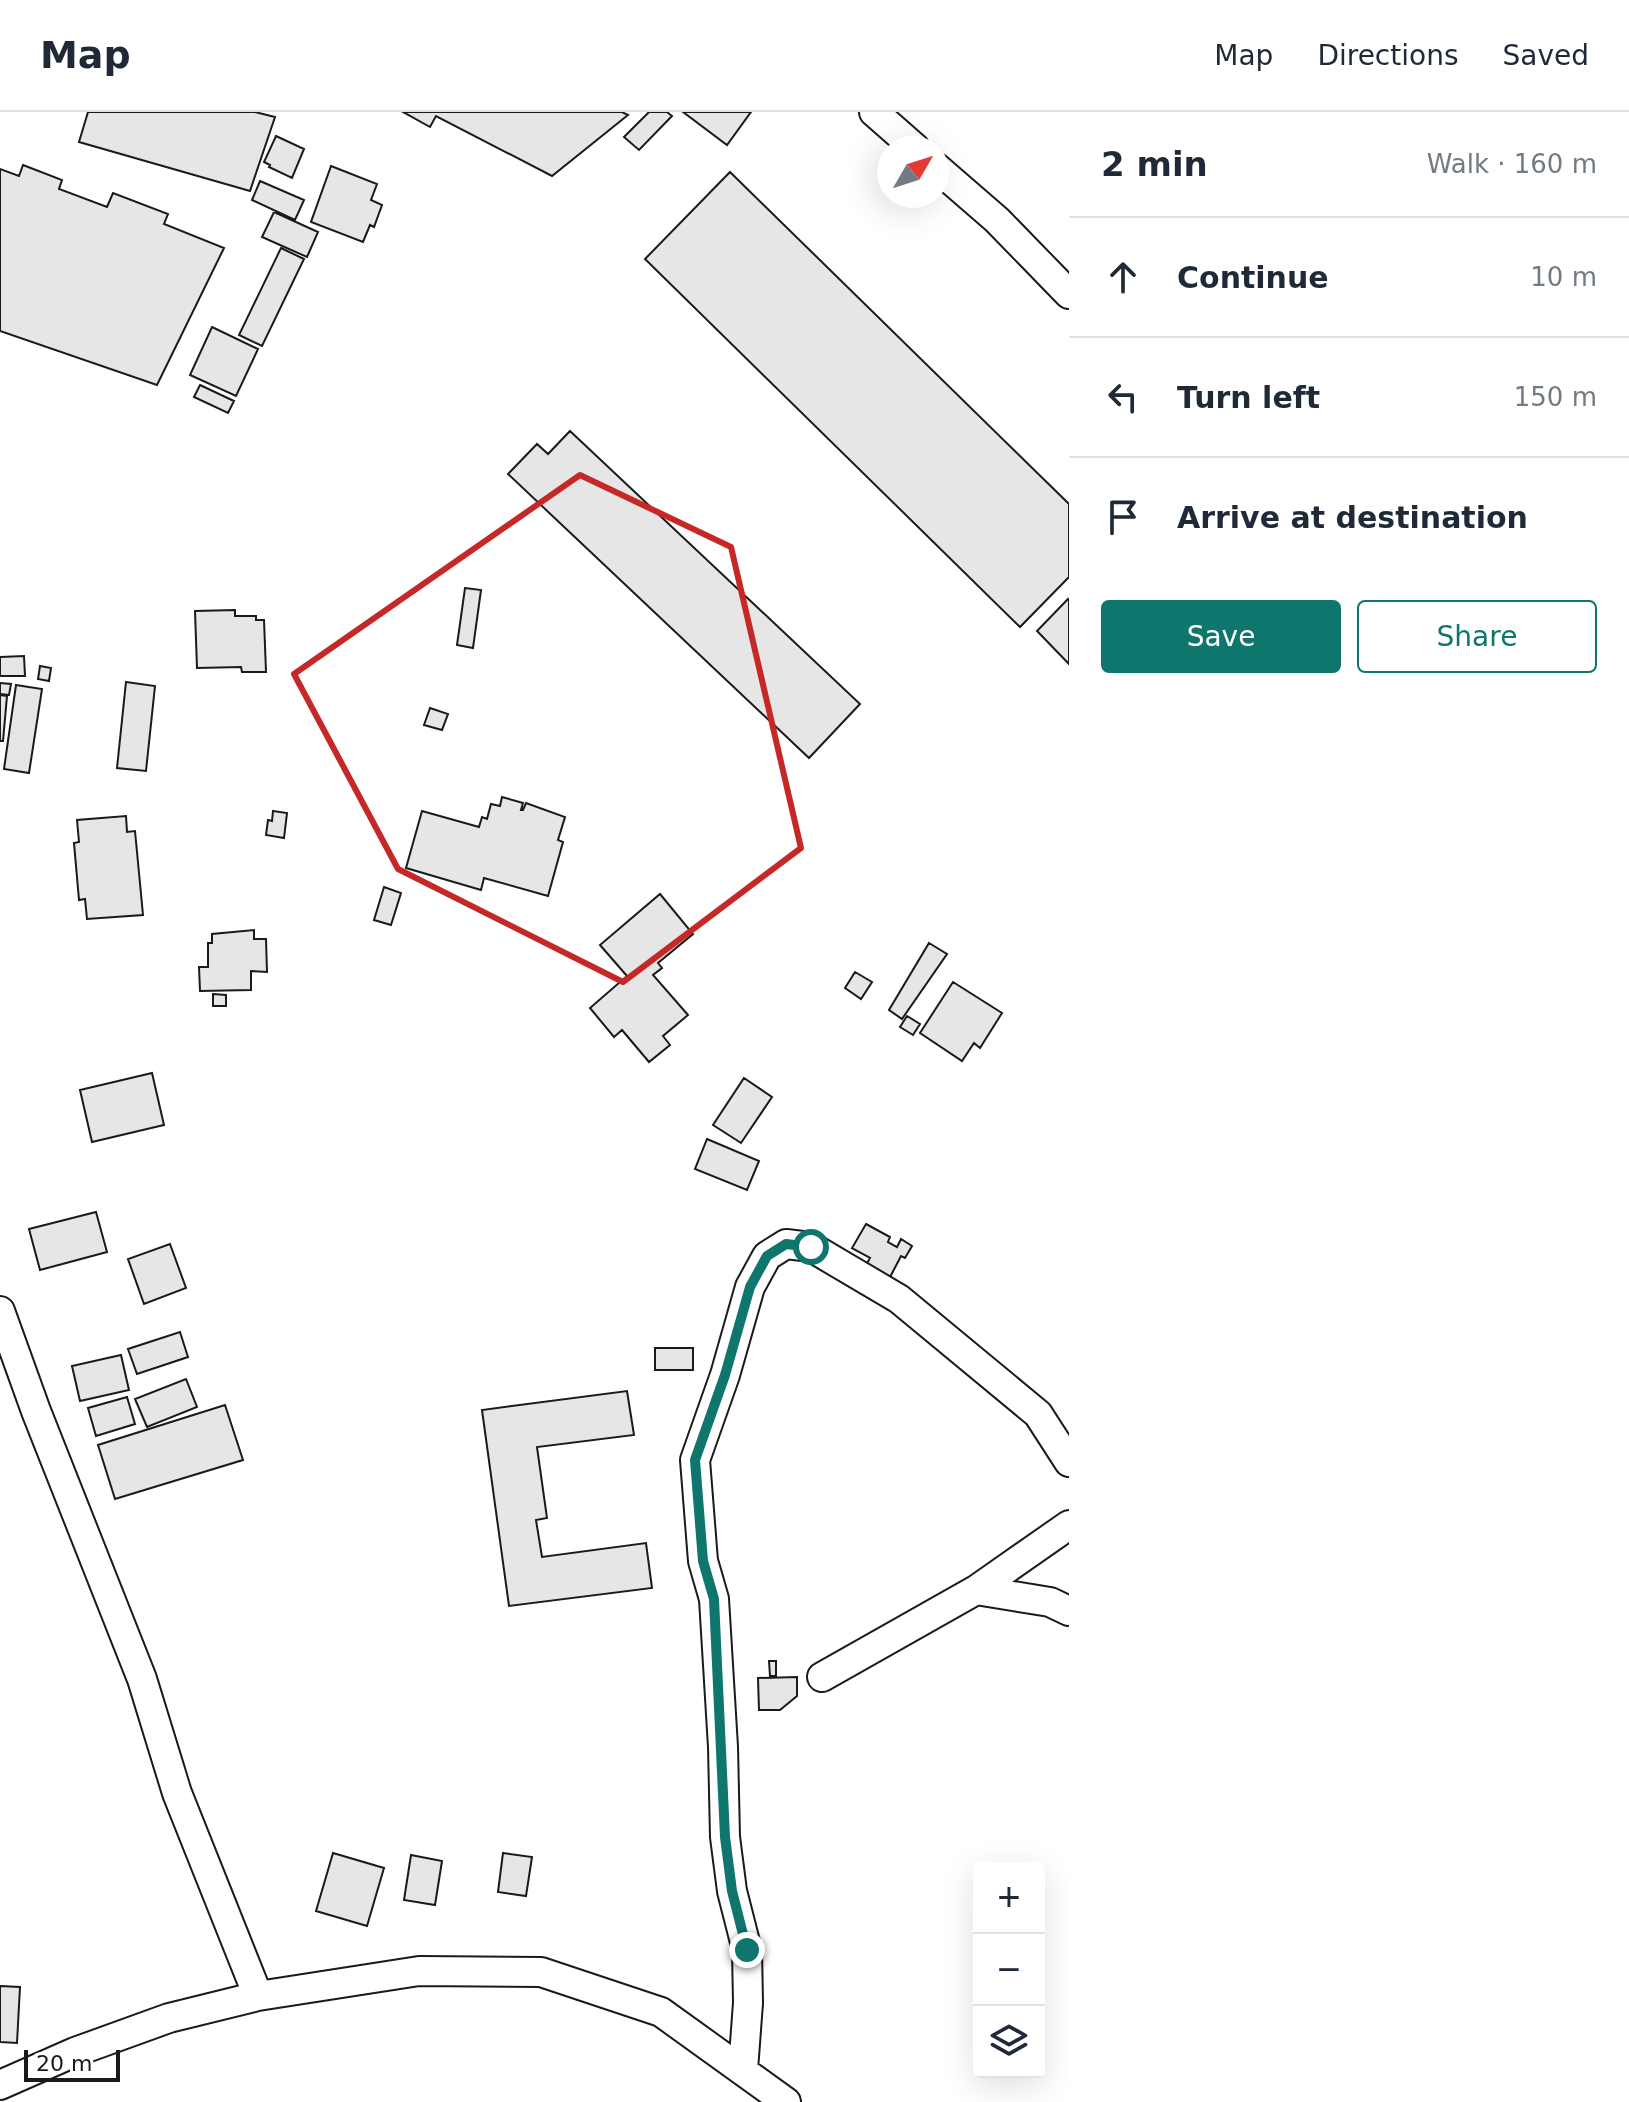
<!DOCTYPE html>
<html lang="en">
<head>
<meta charset="utf-8">
<style>
  body { margin:0; font-family:"DejaVu Sans",sans-serif; background:#f2f2f3; color:#1f2937 }
  .controls { position:absolute; right:24px; bottom:24px; display:grid; overflow:hidden; border-radius:8px; box-shadow:0 8px 32px #0002 }
  .controls button { width:72px; height:72px; display:grid; place-items:center; padding:0; border:0; border-bottom:2px solid #e0e1e3; background:#fff; color:#1f2937; font:40px sans-serif }
  .compass { position:absolute; left:877px; top:24px; width:72px; height:72px; border-radius:50%; background:#fff; box-shadow:0 8px 32px #0002; rotate:51deg }
  .scale { position:absolute; left:24px; bottom:20px; width:96px; box-sizing:border-box; padding-left:8px; border:4px solid #1a1a1a; border-top:0; font-size:22px; line-height:28px; white-space:nowrap; color:#1a1a1a; -webkit-text-stroke:6px #fff; paint-order:stroke }
  .stop { position:absolute; width:24px; height:24px; margin:-18px; border:6px solid #0f766e; border-radius:50%; background:#fff }
  .stop.end { background:#0f766e; border-color:#fff; box-shadow:0 2px 8px #0008 }
  .list { margin:0; padding:0; list-style:none }
  h2 { display:flex; justify-content:space-between; align-items:center; height:104px; margin:0; padding:0 32px; font-size:34px }
  h2 small { font-size:26px; font-weight:400; color:#747a83 }
  .list li { display:grid; grid-template-columns:52px 1fr auto; gap:24px; align-items:center; box-sizing:border-box; height:120px; padding:0 32px; border-top:2px solid #e0e1e3 }
  .list b { display:block; font-size:30px; white-space:nowrap }
  .list em { font-size:26px; font-style:normal; color:#747a83 }
  .actions { display:flex; gap:16px; padding:24px 32px }
  .actions a { flex:1; padding:18px 0; border:2px solid #0f766e; border-radius:8px; text-align:center; font-size:28px; color:#0f766e }
  .actions .main { background:#0f766e; color:#fff }
  .icon { flex:none; width:44px; height:44px; fill:none; stroke:currentColor; stroke-width:2; stroke-linecap:round; stroke-linejoin:round }
  .map { position:relative; flex:none; width:1069px; height:1990px; overflow:hidden }
  header { display:flex; align-items:center; gap:48px; box-sizing:border-box; height:112px; padding:0 40px; background:#fff; border-bottom:2px solid #e0e1e3 }
  header strong { font-size:38px }
  nav { display:flex; gap:44px; margin-inline-start:auto; font-size:28px }
  main { display:flex }
  aside { flex:1; background:#fff }
  .map>svg:first-child { display:block }
  .building { fill:#e6e6e6; stroke:#1a1a1a; stroke-width:2 }
  .lines { fill:none; stroke-linecap:round; stroke-linejoin:round }
  .street-casing { stroke:#1a1a1a; stroke-width:32 }
  .street { stroke:#fff; stroke-width:28 }
  .route { stroke:#0f766e; stroke-width:10 }
  .marked { fill:none; stroke:#c62828; stroke-width:6; stroke-linejoin:round }
</style>
</head>
<body>
<header>
<strong>Map</strong>
<nav><a>Map</a><a>Directions</a><a>Saved</a></nav>
</header>
<main>
<div class="map">
<svg width="1069" height="1990" viewBox="0 0 1069 1990">
  <rect width="100%" height="100%" fill="#fff"/>
  <!-- building -->
  <path class="building" d="M88,0H255L275,5L250,79L79,30Z
    M403,0H622L628,3L552,64L436,4L430,15Z
    M649,0H667L672,4L639,38L624,25Z
    M683,0H751L727,33Z
    M276,24L304,37L292,66L269,55L270,53L264,50Z
    M23,53L62,68L59,77L107,95L113,81L168,102L164,112L224,136L157,273L0,219V57L19,64Z
    M331,54L377,72L371,88L382,93L374,115L370,113L363,130L311,110Z
    M730,60L1069,392V465L1020,515L645,147Z
    M260,69L304,88L295,108L252,88Z
    M274,100L318,120L307,145L262,125Z
    M281,136L304,147L262,234L239,223Z
    M212,215L258,237L236,284L190,263Z
    M200,273L234,289L228,301L194,285Z
    M570,319L860,592L809,646L508,362L537,332L548,342Z
    M465,476L481,478L473,536L457,533Z
    M1068,487L1069,488V552L1037,519Z
    M235,498V504H256V508H264L266,560H242L241,555L197,556L195,499Z
    M24,544L25,564H0V545Z
    M40,554L51,556L49,569L38,567Z
    M126,570L155,574L146,659L117,656Z
    M0,571L11,572L9,583L0,582Z
    M16,573L42,577L29,661L4,657Z
    M0,583L7,584L3,629H0Z
    M430,596L448,602L442,618L424,613Z
    M502,685L523,691L521,698H523L526,691L565,705L558,728L563,730L548,784L484,766L481,778L406,756L422,699L479,715L482,705L487,707L491,692L500,694Z
    M273,699L287,701L284,726L266,723L268,708L272,709Z
    M126,704L127,720L135,719L143,803L87,807L85,787L79,788L74,731L79,730L77,708Z
    M384,775L401,781L391,813L374,808Z
    M660,782L693,822L658,851L662,856L653,863L688,903L663,924L670,933L649,950L622,918L614,925L590,896L627,864L600,833Z
    M254,818V827H266L267,860L251,859V878L200,879L199,855H208V831H212V822Z
    M929,831L947,842L902,907L889,898Z
    M855,860L872,870L861,887L845,876Z
    M953,870L1002,901L980,936L974,931L962,949L920,921Z
    M213,882L226,883V894H213Z
    M907,904L920,912L913,923L900,915Z
    M152,961L164,1013L92,1030L80,978Z
    M744,966L772,985L741,1031L713,1013Z
    M707,1027L759,1049L747,1078L695,1057Z
    M96,1100L107,1140L40,1158L29,1117Z
    M866,1112L890,1125L888,1130L897,1135L901,1127L912,1134L905,1146L901,1144L887,1171L863,1158L870,1146L852,1136Z
    M170,1132L186,1176L144,1192L128,1147Z
    M180,1220L188,1245L137,1262L128,1237Z
    M655,1236H693V1258H655Z
    M121,1243L129,1278L80,1289L72,1254Z
    M186,1267L197,1295L147,1315L135,1287Z
    M627,1279L634,1323L537,1335L547,1406L536,1408L542,1445L646,1431L652,1476L509,1494L482,1298Z
    M127,1285L135,1312L96,1324L88,1296Z
    M225,1293L243,1348L115,1387L98,1333Z
    M769,1549H776V1564H770Z
    M797,1565V1584L780,1598H759L758,1566Z
    M333,1741L384,1756L367,1814L316,1799Z
    M503,1741L532,1745L526,1784L498,1780Z
    M411,1743L442,1749L435,1793L404,1788Z
    M0,1874L20,1875L17,1931L0,1930Z"/>
  <g class="lines">
    <!-- street casing -->
    <g class="street-casing">
      <path id="street" d="M874,0L915,36
        M937,56L997,108L1069,182
        M0,1199L36,1299L142,1567L177,1681L258,1884
        M976,1478L1050,1490L1069,1499
        M822,1565L976,1478L1069,1413
        M743,1958L748,1891L747,1838L732,1779L725,1725L723,1635L714,1487L703,1449L695,1348L725,1263L750,1175L767,1144L786,1132L811,1135L899,1187L1038,1302L1069,1350
        M0,1973L75,1940L169,1906L258,1884L419,1859L541,1860L661,1900L786,1990"/>
    </g>
    <!-- street -->
    <use href="#street" class="street"/>
  </g>
  <g class="lines">
    <!-- route -->
    <path class="route" d="M747,1838L732,1779L725,1725L714,1487L703,1449L695,1348L725,1263L750,1175L767,1144L786,1132L811,1135"/>
  </g>
  <!-- marked area -->
  <path class="marked" d="M580,363L731,435L801,736L623,870L398,757L294,562Z"/>
</svg>
<div class="controls">
<button>+</button>
<button>−</button>
<button><svg class="icon" aria-label="layers" viewBox="0 0 24 24"><path d="M12 4l9 5-9 5-9-5zM3 14l9 5 9-5"/></svg></button>
</div>
<svg class="compass" viewBox="-18 -18 36 36"><path d="M0-13l5 13h-10z" fill="#e53935"/><path d="M0 13l5-13h-10z" fill="#747a83"/></svg>
<div class="scale">20 m</div>
<div class="stop" style="left:811px;top:1135px"></div>
<div class="stop end" style="left:747px;top:1838px"></div>
</div>
<aside>
<h2>2 min<small>Walk · 160 m</small></h2>
<ul class="list">
<li><svg class="icon" aria-label="ahead" viewBox="0 0 24 24"><path d="M12 20V5M6 11l6-6 6 6"/></svg><div><b>Continue</b></div><em>10 m</em></li>
<li><svg class="icon" aria-label="left" viewBox="0 0 24 24"><path d="M17 20v-9H6M10 6l-5 5 5 5"/></svg><div><b>Turn left</b></div><em>150 m</em></li>
<li><svg class="icon" aria-label="arrive" viewBox="0 0 24 24"><path d="M6 21V4h12l-3 4 3 4H6"/></svg><div><b>Arrive at destination</b></div></li>
</ul>
<div class="actions"><a class="main">Save</a><a>Share</a></div>
</aside>
</main>
</body>
</html>
